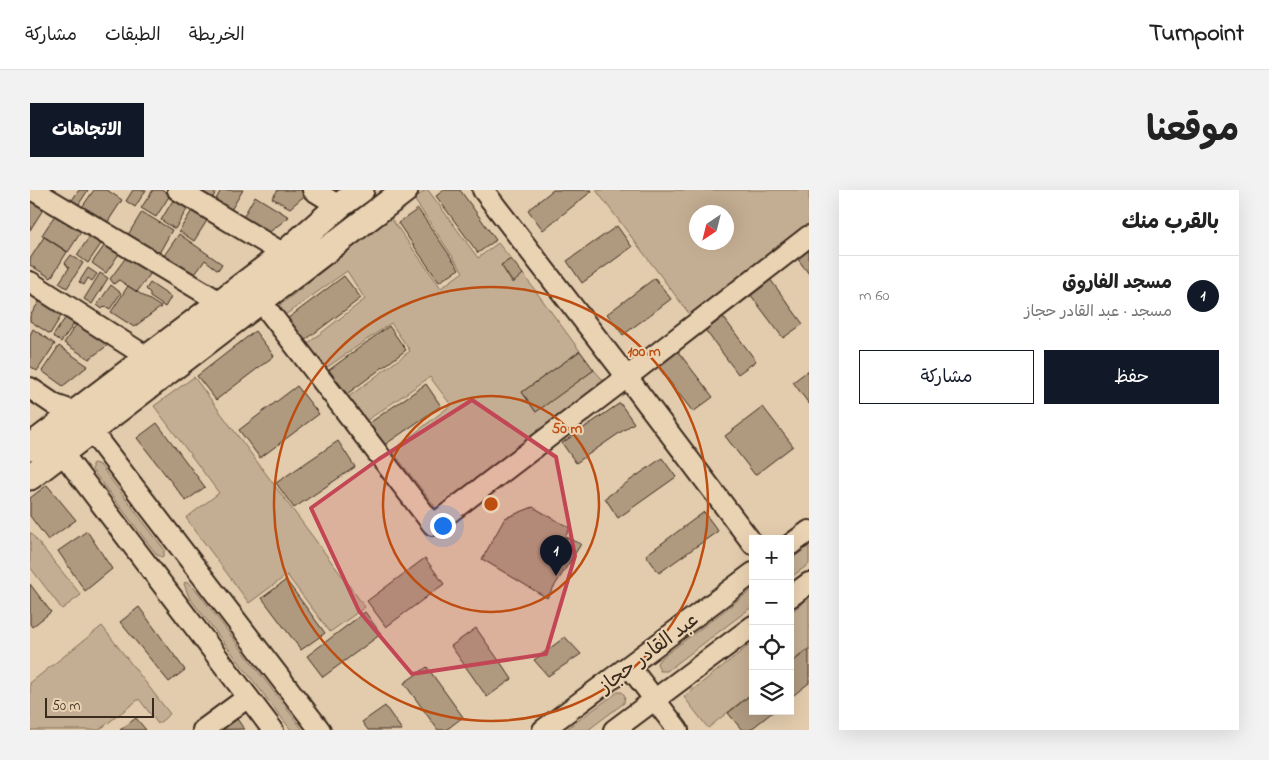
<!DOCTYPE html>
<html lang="ar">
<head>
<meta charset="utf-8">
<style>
  body { margin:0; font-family:"Indie Flower","Playpen Sans Arabic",sans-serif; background:#f2f2f2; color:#222; direction:rtl }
  .controls { position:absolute; right:15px; bottom:15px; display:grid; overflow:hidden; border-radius:0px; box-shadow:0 5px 20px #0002 }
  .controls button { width:45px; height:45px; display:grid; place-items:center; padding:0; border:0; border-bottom:1px solid #e0e0e0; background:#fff; color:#222; font:25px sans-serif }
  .compass { position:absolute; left:659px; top:15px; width:45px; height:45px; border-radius:50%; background:#fff; box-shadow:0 5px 20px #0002; rotate:215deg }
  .scale { position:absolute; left:15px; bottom:12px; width:109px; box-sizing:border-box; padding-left:5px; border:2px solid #3b2a1e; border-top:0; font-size:14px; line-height:18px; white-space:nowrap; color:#3b2a1e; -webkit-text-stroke:4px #ead3b3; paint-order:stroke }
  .you { position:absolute; left:412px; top:335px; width:18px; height:18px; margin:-12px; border:4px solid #fff; border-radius:50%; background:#1a73e8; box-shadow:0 0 0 8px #1a73e833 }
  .badge { display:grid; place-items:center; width:32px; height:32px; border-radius:50%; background:#111827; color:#fff; font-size:16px; font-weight:700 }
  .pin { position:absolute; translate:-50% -41px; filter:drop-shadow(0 1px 2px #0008) }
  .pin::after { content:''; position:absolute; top:26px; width:18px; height:15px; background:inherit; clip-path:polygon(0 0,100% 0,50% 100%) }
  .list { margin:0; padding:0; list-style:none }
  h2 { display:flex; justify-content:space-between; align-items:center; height:65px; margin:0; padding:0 20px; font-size:21px }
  h2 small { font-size:16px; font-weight:400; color:#767676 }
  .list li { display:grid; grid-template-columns:32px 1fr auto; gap:15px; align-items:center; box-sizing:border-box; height:80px; padding:0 20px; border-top:1px solid #e0e0e0 }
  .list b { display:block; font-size:19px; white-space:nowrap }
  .list p { margin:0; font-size:16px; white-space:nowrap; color:#767676 }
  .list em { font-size:16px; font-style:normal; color:#767676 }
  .actions { display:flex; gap:10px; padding:15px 20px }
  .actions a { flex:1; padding:11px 0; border:1px solid #111827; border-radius:0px; text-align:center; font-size:18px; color:#111827 }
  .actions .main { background:#111827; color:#fff }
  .icon { flex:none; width:28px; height:28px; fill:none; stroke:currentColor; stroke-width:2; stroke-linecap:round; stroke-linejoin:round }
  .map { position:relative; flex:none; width:779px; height:540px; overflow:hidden; direction:ltr; border-radius:0px }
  header { display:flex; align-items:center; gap:30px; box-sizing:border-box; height:70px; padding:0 25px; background:#fff; border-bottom:1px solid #e0e0e0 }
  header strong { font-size:24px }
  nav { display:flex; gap:28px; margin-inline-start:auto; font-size:18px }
  .intro { display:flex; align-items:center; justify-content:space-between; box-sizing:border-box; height:120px; padding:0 30px }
  h1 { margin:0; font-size:35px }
  .button { padding:12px 22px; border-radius:0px; background:#111827; color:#fff; font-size:18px; font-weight:700 }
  main { display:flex; gap:30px; padding:0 30px }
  aside { flex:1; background:#fff; border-radius:0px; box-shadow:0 5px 20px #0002 }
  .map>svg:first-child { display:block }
  .green { fill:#c4ae93; stroke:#806c58; fill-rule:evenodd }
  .building { fill:#af9a80; stroke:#3b2a1e }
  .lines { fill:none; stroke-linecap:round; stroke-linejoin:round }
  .minor-casing { stroke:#3b2a1e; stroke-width:24 }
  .major-casing { stroke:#3b2a1e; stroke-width:29 }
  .minor { stroke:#ead3b3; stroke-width:20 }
  .major { stroke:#ead3b3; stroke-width:25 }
  .marked { fill:#c24655; fill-opacity:0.2; stroke:#c24655; stroke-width:4; stroke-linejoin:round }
  .ring { fill:none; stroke:#bd4d10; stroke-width:2.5 }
  .labels { text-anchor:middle; stroke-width:4; stroke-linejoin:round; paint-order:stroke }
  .street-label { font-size:20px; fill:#3b2a1e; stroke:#ead3b3 }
  .centre { fill:#bd4d10; stroke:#ead3b3; stroke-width:2.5 }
  .ring-label { font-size:15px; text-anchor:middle; font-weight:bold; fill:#bd4d10; stroke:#ead3b3; stroke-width:4; stroke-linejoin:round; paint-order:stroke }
</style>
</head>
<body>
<header>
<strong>Turnpoint</strong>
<nav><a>الخريطة</a><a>الطبقات</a><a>مشاركة</a></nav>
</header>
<div class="intro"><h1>موقعنا</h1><a class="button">الاتجاهات</a></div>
<main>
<aside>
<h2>بالقرب منك<small></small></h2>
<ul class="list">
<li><span class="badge">1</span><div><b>مسجد الفاروق</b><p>مسجد · عبد القادر حجاز</p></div><em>60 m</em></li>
</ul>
<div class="actions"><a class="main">حفظ</a><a>مشاركة</a></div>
</aside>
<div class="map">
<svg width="779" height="540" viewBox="0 0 779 540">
  <rect width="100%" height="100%" fill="#e3ccad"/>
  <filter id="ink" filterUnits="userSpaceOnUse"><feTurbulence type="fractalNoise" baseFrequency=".02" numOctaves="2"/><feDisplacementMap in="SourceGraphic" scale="10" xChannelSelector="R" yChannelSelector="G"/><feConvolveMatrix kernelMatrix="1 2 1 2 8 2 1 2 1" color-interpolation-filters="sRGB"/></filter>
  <g filter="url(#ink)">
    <!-- green -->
    <path class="green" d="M396,0H398L448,68L468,53L481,69L471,75L482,93L493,84L550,161L492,202L505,221L564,180L578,196L407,319L362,261L421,215L400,187L336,231L317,208L380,161L361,133L296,178L277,154L335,109L317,81L255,125L249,116L360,27L411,98L433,82L384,9Z
      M566,0H779V46L667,134ZM666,22H696V52H666Z
      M164,187L335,417L300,442L257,385L219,413L156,328L189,303L124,216Z
      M64,273L70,275L134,359V365L132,367L127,365L62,280V274Z
      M0,342L51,405L32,419L0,377Z
      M779,356V374L760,388V370Z
      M155,392L161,395L167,401L273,540H261L159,407L154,394Z
      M723,399V416L637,481H630L627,473L630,469Z
      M779,408V458L760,473V423Z
      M72,436L140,524L128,534L109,509L69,540H0V493Z
      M723,452V502L678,538L654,507Z
      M588,502H592L595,506L594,513L558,540H535Z"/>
    <!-- building -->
    <path class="building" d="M49,0H58L47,17L40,13Z
      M64,0H77L92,10L75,36L50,20Z
      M103,0H116L105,17L96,11Z
      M123,0H133L140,5L126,27L111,18Z
      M174,0H187L182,9L172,3Z
      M191,0H213L201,20L185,11Z
      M248,0H275L279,2L260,18L242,8Z
      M414,0H430L466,50L448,63L406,6Z
      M523,0H561L562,1L513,40L498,20Z
      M0,5L16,15L0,40Z
      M225,6L259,27L237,44L212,29Z
      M145,7L159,16L145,39L131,30Z
      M163,19L178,29L164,51L149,41Z
      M388,19L429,79L409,92L368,33Z
      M27,22L53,39L38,62L12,45Z
      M112,22L142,40L127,67L96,48Z
      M587,36L602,57L552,93L537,71Z
      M149,44L192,74L188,80L175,70L161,90L131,70Z
      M60,46L71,54L58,73L47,65Z
      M14,47L37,62L21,88L0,75V69Z
      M77,52L91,61L76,83L62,73Z
      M779,52V84L764,64Z
      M41,65L53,73L37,98L29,93L39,78L35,73Z
      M97,66L121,83L107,102L89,90L84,94L80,89Z
      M481,69L493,84L483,93L471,75Z
      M58,78L67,84L62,91L58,88L54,95L49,92Z
      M70,83L78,88L62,114L54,109Z
      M737,85L773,134L753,148L717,100Z
      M314,86L331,108L274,151L257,129Z
      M625,88L641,109L593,145L577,124Z
      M120,93L141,107L135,117L120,107V103L116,99Z
      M81,95L91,103L80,119L75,116L72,119L67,115Z
      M98,96L131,117L104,137L81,122Z
      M14,104L36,118L20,144L0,131V126Z
      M40,121L49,127L31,152L23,146Z
      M691,124L726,171L708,184L673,137Z
      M51,127L85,150L59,169L34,153Z
      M359,136L376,160L317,204L299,180Z
      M3,139L25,154L7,181L0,176V145Z
      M225,141L244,166L186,210L167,186Z
      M29,156L58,176L33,196L12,181Z
      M646,159L683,207L663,222L626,174Z
      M550,161L564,180L506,222L492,202Z
      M779,180V214L763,192Z
      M396,194L411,216L353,256L338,234Z
      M267,196L289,224L230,268L209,240Z
      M590,213L604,233L546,273L532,253Z
      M733,217L763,256L725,285L695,246Z
      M127,233L175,297L156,311L107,248Z
      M308,251L325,277L264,318L246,293Z
      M632,268L646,287L588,328L575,308Z
      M17,295L46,330L18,350L0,326V308Z
      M503,317L540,338L535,347L551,354L517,408L452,369L475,328Z
      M674,322L688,341L629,383L616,365Z
      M57,341L82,379L55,401L28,361Z
      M395,368L414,394L356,437L337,411Z
      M256,390L295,443L271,460L232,408Z
      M0,394L21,422L2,437L0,434Z
      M109,417L155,480L139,492L90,432Z
      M335,422L351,444L293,487L277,466Z
      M446,438L482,489L457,507L421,456Z
      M535,447L551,464L518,486L504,470Z
      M779,459V493L760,508V474Z
      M397,477L433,527L416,540H408L374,493Z
      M723,503V521H744L720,540H712L698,523Z
      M355,516L372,540H338L332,532Z
      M201,520L214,539L172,540Z
      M106,528L116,540H90Z"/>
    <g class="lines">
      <!-- minor casing -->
      <g class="minor-casing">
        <path id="minor" d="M3,0L190,112
          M148,0L254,64
          M283,0L309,16
          M453,0L597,187L723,354
          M0,92L117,167
          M230,110L403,335L597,187L779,46
          M0,198L25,215L45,222L61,241L290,540
          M24,252L243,540
          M760,355L779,341
          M760,407L779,393
          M599,476L648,540
          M173,540L218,507
          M513,540L723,383
          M584,540L723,436"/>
      </g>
      <!-- major casing -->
      <g class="major-casing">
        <path id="major" d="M0,257L254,64L309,16L331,0
          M0,287L375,0"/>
      </g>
      <!-- minor -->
      <use href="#minor" class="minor"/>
      <!-- major -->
      <use href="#major" class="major"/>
    </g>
  </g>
  <!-- marked area -->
  <path class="marked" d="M442,210L526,267L545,366L516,464L382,484L329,421L281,318L349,269Z"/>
  <!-- distance rings -->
  <g class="ring">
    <circle cx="461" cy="314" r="108"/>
    <circle cx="461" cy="314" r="217"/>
  </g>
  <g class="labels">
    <!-- street labels -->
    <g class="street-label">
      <text transform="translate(618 462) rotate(-37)" y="7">عبد القادر حجاز</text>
    </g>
  </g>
  <circle cx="461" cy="314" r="8" class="centre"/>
  <g class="ring-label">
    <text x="614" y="166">100 m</text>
    <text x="537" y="243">50 m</text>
  </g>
</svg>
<div class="controls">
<button>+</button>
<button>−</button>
<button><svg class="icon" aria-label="locate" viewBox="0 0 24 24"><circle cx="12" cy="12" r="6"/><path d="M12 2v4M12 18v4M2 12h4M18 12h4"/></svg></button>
<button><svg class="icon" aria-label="layers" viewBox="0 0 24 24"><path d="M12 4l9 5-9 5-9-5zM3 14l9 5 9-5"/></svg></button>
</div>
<svg class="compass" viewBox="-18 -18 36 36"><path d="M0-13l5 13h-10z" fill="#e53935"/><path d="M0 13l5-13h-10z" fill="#767676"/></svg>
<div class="scale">50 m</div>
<div class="you"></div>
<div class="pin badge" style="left:526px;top:386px">1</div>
</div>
</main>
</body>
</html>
